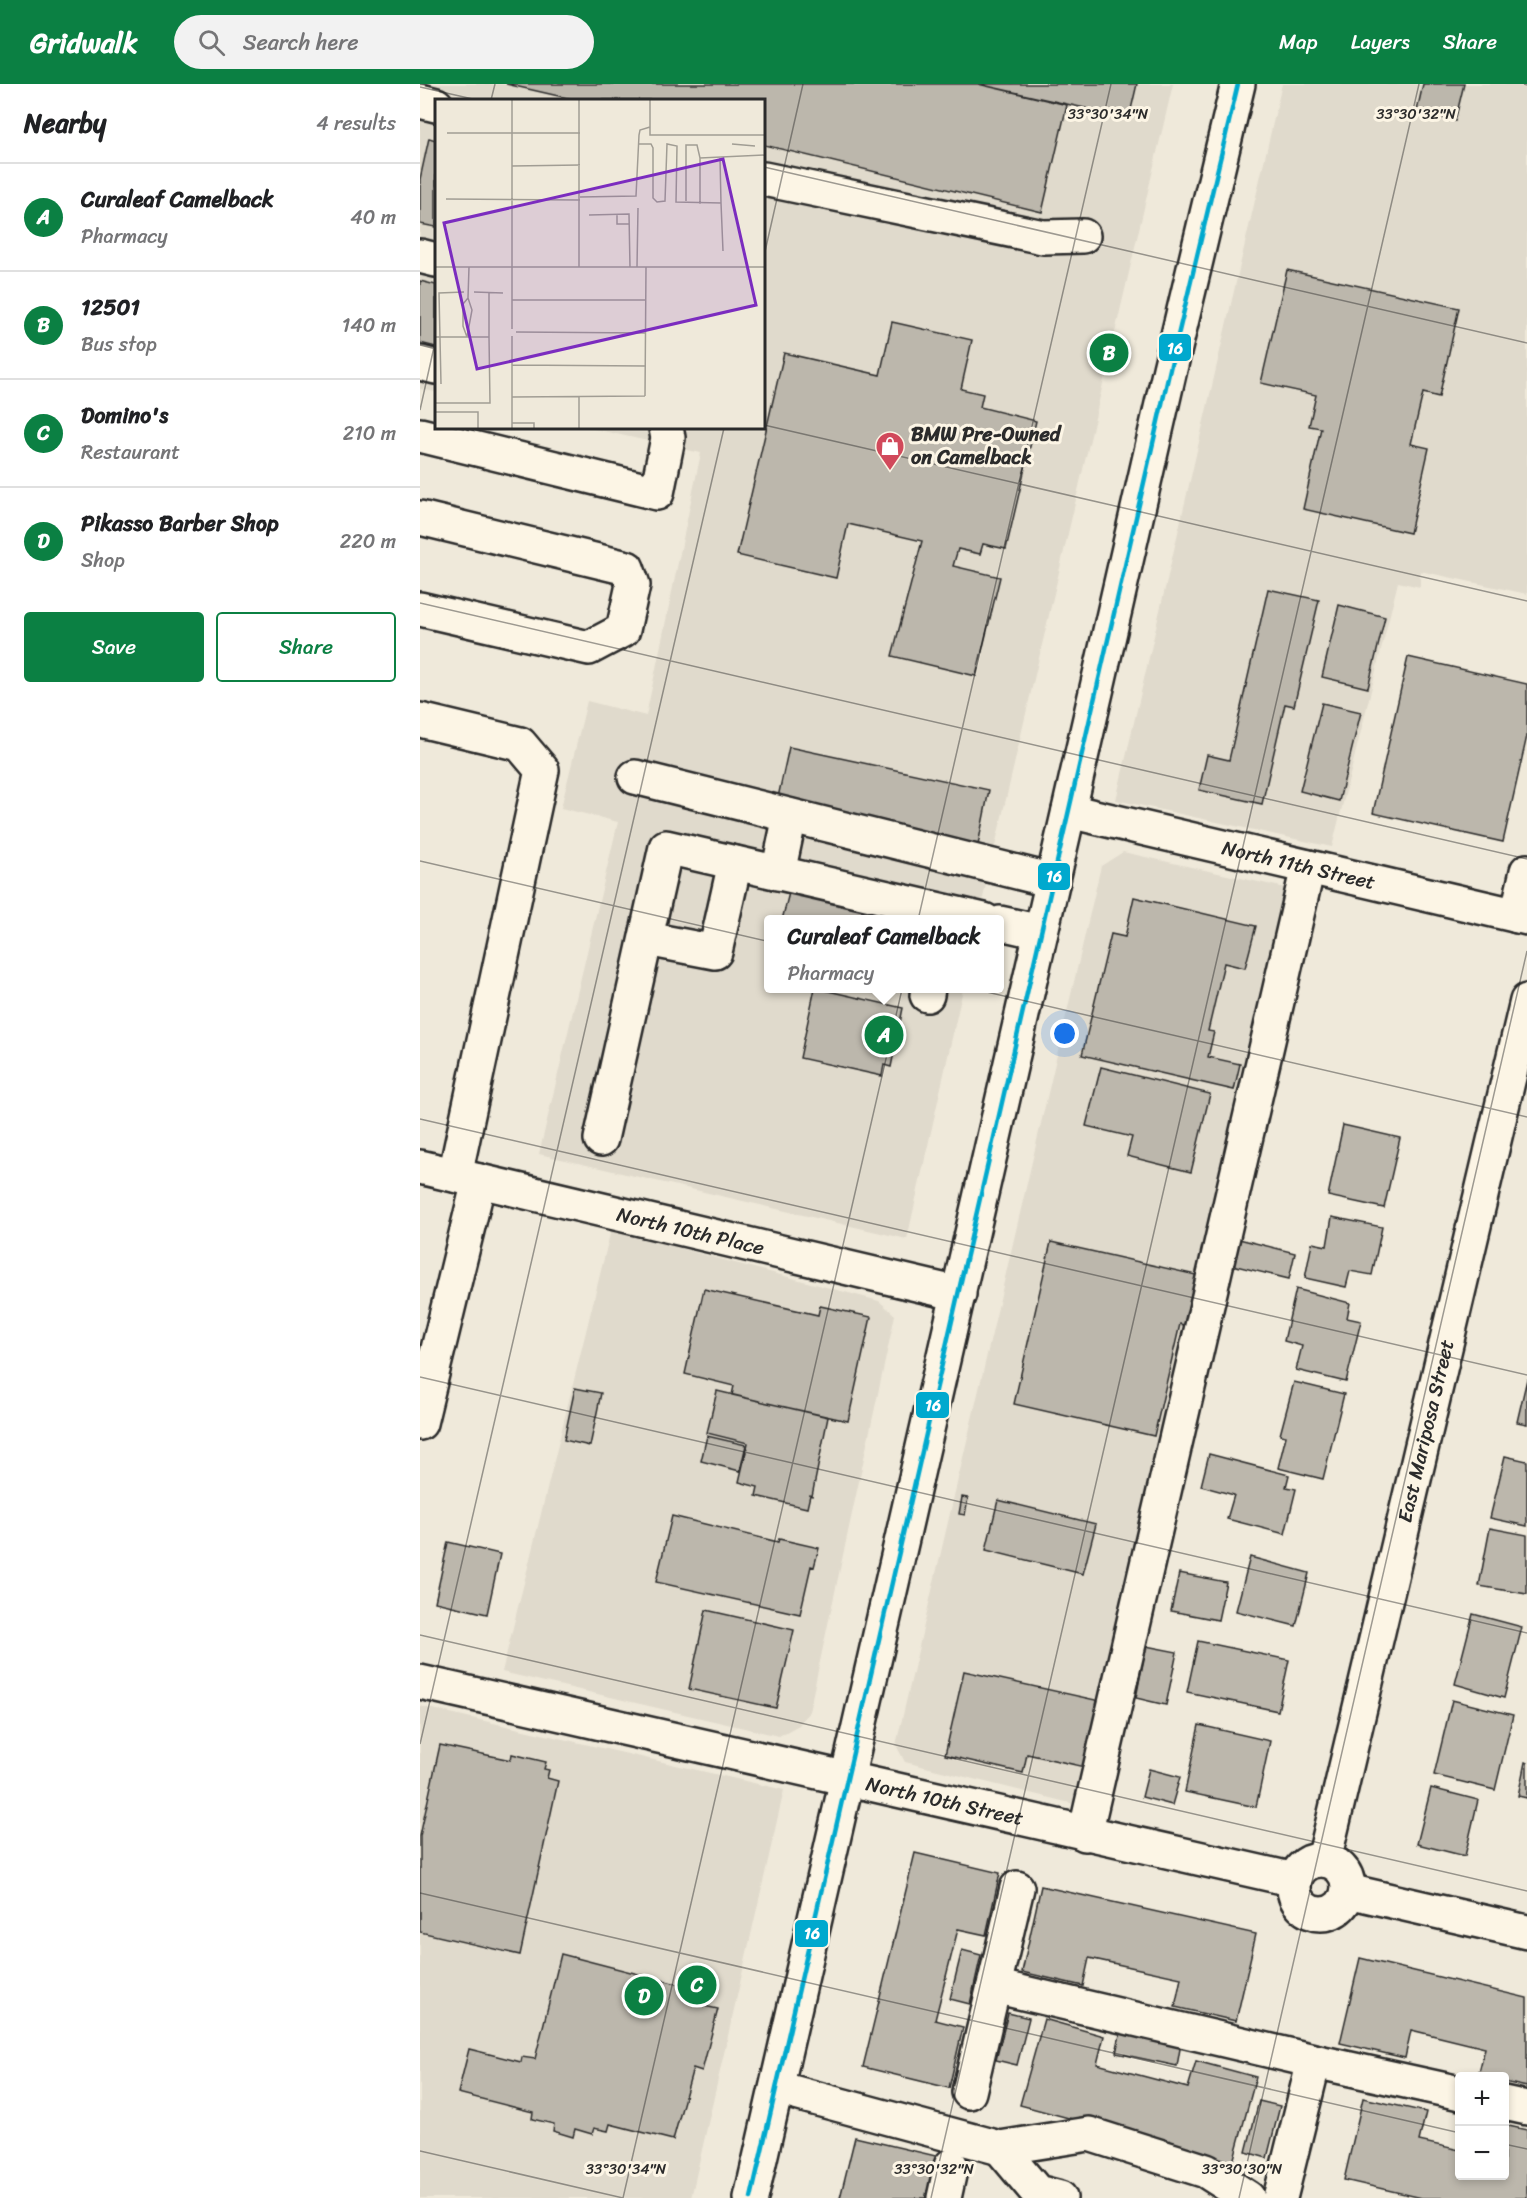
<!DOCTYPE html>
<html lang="en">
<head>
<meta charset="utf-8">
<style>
  body { margin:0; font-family:Sriracha,sans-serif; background:#f2f2f2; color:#202124 }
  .controls { position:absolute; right:18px; bottom:18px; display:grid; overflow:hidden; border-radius:6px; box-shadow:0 3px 9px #0003 }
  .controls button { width:54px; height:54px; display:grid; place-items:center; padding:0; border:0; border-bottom:2px solid #e0e0e0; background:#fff; color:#202124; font:30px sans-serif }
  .you { position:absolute; left:645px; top:950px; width:21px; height:21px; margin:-15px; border:4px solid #fff; border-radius:50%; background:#1a73e8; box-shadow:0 0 0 9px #1a73e833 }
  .badge { display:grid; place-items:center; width:39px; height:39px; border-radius:50%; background:#0b8043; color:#fff; font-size:20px; font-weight:700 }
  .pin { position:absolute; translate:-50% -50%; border:3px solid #fff; box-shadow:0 2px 6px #0006 }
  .popup { position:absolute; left:344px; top:831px; width:240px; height:78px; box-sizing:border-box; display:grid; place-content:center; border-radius:6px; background:#fff; filter:drop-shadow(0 2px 4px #0005); font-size:20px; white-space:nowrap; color:#757577 }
  .popup b { font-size:22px; color:#202124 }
  .popup::after { content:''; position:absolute; left:50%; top:100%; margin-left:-12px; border:12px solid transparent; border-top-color:#fff }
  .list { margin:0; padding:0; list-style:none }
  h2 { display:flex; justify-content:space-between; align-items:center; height:78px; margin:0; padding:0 24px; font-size:26px }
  h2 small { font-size:20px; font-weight:400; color:#757577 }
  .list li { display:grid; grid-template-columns:39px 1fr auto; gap:18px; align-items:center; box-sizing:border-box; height:108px; padding:0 24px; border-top:2px solid #e0e0e0 }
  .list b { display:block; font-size:22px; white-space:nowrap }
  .list p { margin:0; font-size:20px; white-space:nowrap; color:#757577 }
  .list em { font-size:20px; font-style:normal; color:#757577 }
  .actions { display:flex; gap:12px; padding:18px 24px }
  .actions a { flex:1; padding:14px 0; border:2px solid #0b8043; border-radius:6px; text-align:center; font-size:21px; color:#0b8043 }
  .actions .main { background:#0b8043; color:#fff }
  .icon { flex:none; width:33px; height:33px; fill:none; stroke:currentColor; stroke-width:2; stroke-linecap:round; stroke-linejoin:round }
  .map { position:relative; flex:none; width:1107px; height:2114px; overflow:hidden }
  header { display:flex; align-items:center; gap:36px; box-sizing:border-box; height:84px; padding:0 30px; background:#0b8043; color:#fff }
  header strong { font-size:28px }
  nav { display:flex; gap:33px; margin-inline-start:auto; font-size:21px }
  .search { width:420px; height:54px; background:#f2f2f2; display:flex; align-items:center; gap:15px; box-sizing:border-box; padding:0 21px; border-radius:33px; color:#757577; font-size:22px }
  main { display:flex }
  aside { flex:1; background:#fff }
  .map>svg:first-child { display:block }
  .built { fill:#e0dacc }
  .building { fill:#bcb7ac; stroke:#2b2b2b; stroke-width:1.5 }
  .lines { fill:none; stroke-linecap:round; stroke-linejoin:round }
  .minor-casing { stroke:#2b2b2b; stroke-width:38 }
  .major-casing { stroke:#2b2b2b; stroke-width:38 }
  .minor { stroke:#fcf5e5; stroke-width:33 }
  .major { stroke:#fcf5e5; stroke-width:33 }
  .bus-1-casing { stroke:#fcf5e5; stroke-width:9 }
  .bus-1 { stroke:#00a9ce; stroke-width:4.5 }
  .ticks { fill:none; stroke:#2b2b2b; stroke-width:1.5; stroke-opacity:0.45 }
  .labels { text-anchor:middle; stroke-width:6; stroke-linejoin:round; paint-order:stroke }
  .poi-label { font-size:20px; font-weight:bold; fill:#2b2b2b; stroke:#fcf5e5; text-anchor:start }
  .street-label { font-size:20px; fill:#2b2b2b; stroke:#fcf5e5 }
  .inset-road { fill:none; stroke:#a19d94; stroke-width:1.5 }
  .view { fill:#7b2cbf; fill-opacity:0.15; stroke:#7b2cbf; stroke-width:3 }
  .inset-edge { fill:none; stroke:#2b2b2b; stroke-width:3 }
  .ticks-label { font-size:15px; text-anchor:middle; fill:#2b2b2b; stroke:#fcf5e5; stroke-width:6; stroke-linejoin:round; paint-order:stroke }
  .line-badge { stroke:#fcf5e5; stroke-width:2 }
  .badge-label { font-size:16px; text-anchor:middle; font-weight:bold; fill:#fff }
</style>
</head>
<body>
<header>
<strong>Gridwalk</strong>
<div class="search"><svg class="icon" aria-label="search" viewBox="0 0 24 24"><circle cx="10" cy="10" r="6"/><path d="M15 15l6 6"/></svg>Search here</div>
<nav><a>Map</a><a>Layers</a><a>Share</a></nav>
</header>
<main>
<aside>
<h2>Nearby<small>4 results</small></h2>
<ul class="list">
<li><span class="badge">A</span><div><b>Curaleaf Camelback</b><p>Pharmacy</p></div><em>40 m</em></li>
<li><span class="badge">B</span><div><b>12501</b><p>Bus stop</p></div><em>140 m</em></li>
<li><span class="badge">C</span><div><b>Domino's</b><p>Restaurant</p></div><em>210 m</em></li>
<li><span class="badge">D</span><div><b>Pikasso Barber Shop</b><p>Shop</p></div><em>220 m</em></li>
</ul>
<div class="actions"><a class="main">Save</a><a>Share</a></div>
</aside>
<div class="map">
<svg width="1107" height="2114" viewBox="0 0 1107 2114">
  <rect width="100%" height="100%" fill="#efe9da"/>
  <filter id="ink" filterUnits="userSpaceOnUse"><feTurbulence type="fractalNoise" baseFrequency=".0167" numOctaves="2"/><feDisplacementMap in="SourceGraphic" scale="12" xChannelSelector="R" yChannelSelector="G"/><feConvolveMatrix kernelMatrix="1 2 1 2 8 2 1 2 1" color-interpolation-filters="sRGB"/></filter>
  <g filter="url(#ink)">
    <!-- built -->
    <path class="built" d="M0,0H753L558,835L348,836V904L543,905L487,1155L119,1070L198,738L141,724L167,617L226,632L281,369L170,344H344V16H16V308L0,305Z
      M862,0H1107V510L1000,487V503L978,498L912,763L696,716Z
      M703,768L875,806L662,1722L485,1678L476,1661L681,782Z
      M191,1146L459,1217L475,1231L389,1628L379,1641L359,1652L82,1588Z
      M0,1622L364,1706L271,2114H0Z"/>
    <!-- building -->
    <path class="building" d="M86,0H558L647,21L622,128L344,61V16H156Z
      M558,0H717L709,34Z
      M1003,0H1044L1035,37L997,27Z
      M9,54L16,56V143L0,140V95Z
      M867,186L1039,224L1019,313L1003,309L991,360L1009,364L990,449L883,425L901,344L889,342L896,311L841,299Z
      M0,197L16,201V263L0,259Z
      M472,238L552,256L541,305L563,310L560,323L616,337L586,465L563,460L560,470L538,465L533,482L580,493L556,592L472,572L502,457L428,440L416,494L317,471L364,269L460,291Z
      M690,254L696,255L691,274L686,272Z
      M848,505L899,516L874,622L865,620L842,720L779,706L787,671L809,676Z
      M919,521L965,533L948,604L902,593Z
      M988,573L1107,600V652L1083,758L953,729Z
      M902,619L941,628L919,717L880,707Z
      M369,663L569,706L558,761L357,718Z
      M370,805L483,833L482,836H362Z
      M714,813L836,842L825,884L804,879L788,947L794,948L788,973L820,980L814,1006L662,971L691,850L705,853Z
      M395,904L483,924L471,983L464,981L462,992L380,974Z
      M681,983L790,1010L771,1088L707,1072L712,1053L666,1042Z
      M923,1041L980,1054L964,1124L908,1112Z
      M912,1133L962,1143L952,1191L930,1187L926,1203L885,1194L892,1159L907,1162Z
      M819,1155L875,1169L869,1195L812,1181Z
      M631,1158L776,1191L764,1241L760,1240L734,1352L594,1320Z
      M284,1205L398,1231L400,1222L451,1233L428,1337L312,1311L314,1302L265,1290Z
      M876,1205L930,1219L927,1234L941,1237L926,1298L876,1286L882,1262L864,1257Z
      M1107,1295V1340L1097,1338Z
      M874,1298L924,1310L903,1395L858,1384L866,1352L860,1351Z
      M155,1304L181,1309L170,1362L144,1356Z
      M297,1307L408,1333L392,1412L390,1411L387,1424L336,1412L338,1403L319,1398L328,1359L287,1349Z
      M287,1352L326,1361L320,1387L281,1377Z
      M789,1370L869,1391L866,1403L876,1405L865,1450L807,1435L814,1411L781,1402Z
      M1085,1372L1107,1377V1442L1070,1434Z
      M542,1413L548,1414L545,1431L539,1430Z
      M578,1416L676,1440L663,1490L566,1466Z
      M252,1432L358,1458L359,1455L399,1464L394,1483L391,1482L380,1530L236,1498Z
      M1070,1444L1107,1451V1510L1059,1502Z
      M28,1458L80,1470L67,1530L15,1518Z
      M830,1473L889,1489L876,1542L816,1527Z
      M759,1489L806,1498L798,1536L751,1527Z
      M286,1526L374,1546L356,1624L269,1605Z
      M1053,1530L1102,1543L1084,1614L1035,1600Z
      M778,1557L869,1576L858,1627L767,1608Z
      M726,1562L757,1568L746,1621L716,1614Z
      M544,1587L680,1617L665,1683L607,1670L603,1689L525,1671Z
      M1032,1616L1093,1631L1075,1706L1014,1691Z
      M779,1641L850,1657L836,1723L765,1708Z
      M20,1661L91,1676L92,1670L126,1678L124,1685L129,1686L127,1694L138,1697L100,1871L0,1848V1752Z
      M1105,1678L1107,1679V1714L1098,1712Z
      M729,1685L760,1693L752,1721L722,1713Z
      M1011,1704L1058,1716L1045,1772L997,1760Z
      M495,1769L580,1789L566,1851L538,1845L515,1936L543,1943L529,2004L443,1983Z
      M621,1802L836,1850L816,1937L755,1923L761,1894L669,1874L663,1902L602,1888Z
      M542,1866L561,1871L550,1920L530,1915Z
      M141,1870L288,1908L284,1922L298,1925L282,1987L273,1984L253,2056L190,2040L188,2047L174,2044L172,2050L155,2045L153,2053L133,2047L134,2040L112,2035L113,2028L38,2009L49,1965L101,1978L102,1973L115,1975Z
      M940,1874L1107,1914V2003L1084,1998V1992H1058L1065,1964L991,1946L985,1974L920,1959Z
      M588,1929L609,1934L597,1981L576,1976Z
      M624,1935L684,1952L677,1980L768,2004L776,1977L836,1993L813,2078L600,2021Z
      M701,1946L761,1959L757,1982L696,1969Z
      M943,2014L1006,2028L999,2057L1040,2066V2092H1084V2041L1107,2046V2114H1002L924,2096Z
      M839,2017L860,2022L847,2074L826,2068Z
      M435,2053L520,2073L511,2114H420Z"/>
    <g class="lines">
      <!-- minor casing -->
      <g class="minor-casing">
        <g id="minor">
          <path d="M0,17L16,21"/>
          <path d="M344,95L623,153L663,152"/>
          <path d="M0,172L16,176"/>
          <path d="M0,279L16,283"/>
          <path d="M0,351L237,409L248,354L246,344"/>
          <path d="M0,434L207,484L213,501L203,546L169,564L0,525"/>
          <path d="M0,636L100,660L122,686L35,1091"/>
          <path d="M215,693L633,797"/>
          <path id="s1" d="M649,727L1107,834"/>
          <path d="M358,789L370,732"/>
          <path d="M1097,832L1107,787"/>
          <path d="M580,839L621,848"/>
          <path d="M227,855L295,868L315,779"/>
          <path d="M507,911L508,904"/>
          <path d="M181,1055L246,763L564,836"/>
          <path id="s2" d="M0,1083L539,1210"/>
          <path d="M0,1339L59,1097"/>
          <path id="s3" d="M0,1598L875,1796"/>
          <path d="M665,1750L888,783"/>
          <path id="s4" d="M904,1776L1107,917"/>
          <circle cx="901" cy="1803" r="27"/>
          <path d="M928,1807L1107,1848"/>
          <path d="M574,1902L894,1977L860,2114"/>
          <path d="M894,1977L1040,2009"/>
          <path d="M357,2004L580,2064L669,2050L786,2087L828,2114"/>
          <path d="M549,2008L597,1804"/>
          <path d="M1084,2019L1107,2024"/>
          <path d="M580,2064L617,2108L640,2114"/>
          <path d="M524,2114L531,2082"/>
        </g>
      </g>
      <!-- major casing -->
      <g class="major-casing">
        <path id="major" d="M331,2114L750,285L818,0"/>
      </g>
      <!-- minor -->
      <use href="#minor" class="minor"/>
      <!-- major -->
      <use href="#major" class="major"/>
      <!-- bus-1 casing -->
      <g class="bus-1-casing">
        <path id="bus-1" d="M331,2114L750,285L818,0"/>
      </g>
      <!-- bus-1 -->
      <use href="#bus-1" class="bus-1"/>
    </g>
  </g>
  <!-- ticks -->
  <path class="ticks" d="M1104,0L1107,1M0,3L57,16M71,16L75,0M344,83L1107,259M344,172L383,0M0,261L16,265M0,326L16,254M344,341L1107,517M0,519L1107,775M0,777L1107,1033M0,1035L1107,1291M0,1293L1107,1549M0,1551L1107,1807M0,1660L304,344M0,1809L1040,2049M1084,2060L1107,2065M0,2067L203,2114M203,2114L691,0M511,2114L999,0M819,2114L1107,867"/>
  <!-- icons -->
  <defs>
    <g id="shop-pin" transform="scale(1.5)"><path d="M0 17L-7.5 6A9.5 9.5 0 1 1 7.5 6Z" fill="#d1495b" stroke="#fcf5e5"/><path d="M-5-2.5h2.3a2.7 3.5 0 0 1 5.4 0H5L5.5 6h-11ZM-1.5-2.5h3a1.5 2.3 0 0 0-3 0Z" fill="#fff"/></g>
  </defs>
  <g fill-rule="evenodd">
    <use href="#shop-pin" x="470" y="362"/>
  </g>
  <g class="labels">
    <!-- poi labels -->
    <g class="poi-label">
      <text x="491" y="357">BMW Pre-Owned<tspan x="491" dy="23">on Camelback</tspan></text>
    </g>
    <!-- street labels -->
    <g class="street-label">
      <text dy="7" stroke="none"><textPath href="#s1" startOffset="236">North 11th Street</textPath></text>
      <text dy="7" stroke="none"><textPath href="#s2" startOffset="278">North 10th Place</textPath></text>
      <text dy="7" stroke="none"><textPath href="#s4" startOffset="441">East Mariposa Street</textPath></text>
      <text dy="7" stroke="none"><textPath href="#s3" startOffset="538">North 10th Street</textPath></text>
    </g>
  </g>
  <!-- overview -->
  <g transform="translate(15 15)">
    <rect width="330" height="330" fill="#efe9da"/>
    <path class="inset-road" d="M144,1V168M215,1V36H330M12,34H145M204,45H216L218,49V99L222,103L230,102L232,45L242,47L241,103L286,104L285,59M297,45L320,47M77,67L145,66M145,98L201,97L204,36L205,31L215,28M11,100L145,101M251,102V46H262L265,59L330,56M286,104L288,152M265,105V59M154,116L194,115L195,168M182,116V125H194M0,168H330M202,168L203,109M39,193L68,194M77,201H211M77,230V1M81,233L211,234M0,238H54V193M32,238L37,211L33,199L34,168M32,238L28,227V205L33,199M77,266L211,267M6,285L4,194L29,193M210,297L211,168M77,298L210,297M0,304H55L54,238M0,313H43V329M77,324H99V329M77,329V237M144,329V298"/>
    <path class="view" d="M288,60L321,206L42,270L9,124Z"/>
    <rect width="330" height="330" class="inset-edge"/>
  </g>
  <g class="ticks-label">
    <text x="688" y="35">33°30'34"N</text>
    <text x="996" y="35">33°30'32"N</text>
    <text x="206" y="2090">33°30'34"N</text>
    <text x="514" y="2090">33°30'32"N</text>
    <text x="822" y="2090">33°30'30"N</text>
  </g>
  <g class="line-badge">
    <rect x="738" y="249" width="34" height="29" rx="6" fill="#00a9ce"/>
    <rect x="617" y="778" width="34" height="29" rx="6" fill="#00a9ce"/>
    <rect x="495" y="1307" width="35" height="28" rx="6" fill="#00a9ce"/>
    <rect x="374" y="1835" width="35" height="29" rx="6" fill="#00a9ce"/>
  </g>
  <g class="badge-label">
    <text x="755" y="270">16</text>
    <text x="634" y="798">16</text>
    <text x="513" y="1327">16</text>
    <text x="392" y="1855">16</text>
  </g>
</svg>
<div class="controls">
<button>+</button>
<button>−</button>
</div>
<div class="you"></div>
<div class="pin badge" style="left:464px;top:951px">A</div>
<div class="popup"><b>Curaleaf Camelback</b>Pharmacy</div>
<div class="pin badge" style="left:689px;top:269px">B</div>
<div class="pin badge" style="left:277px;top:1901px">C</div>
<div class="pin badge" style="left:224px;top:1912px">D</div>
</div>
</main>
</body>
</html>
